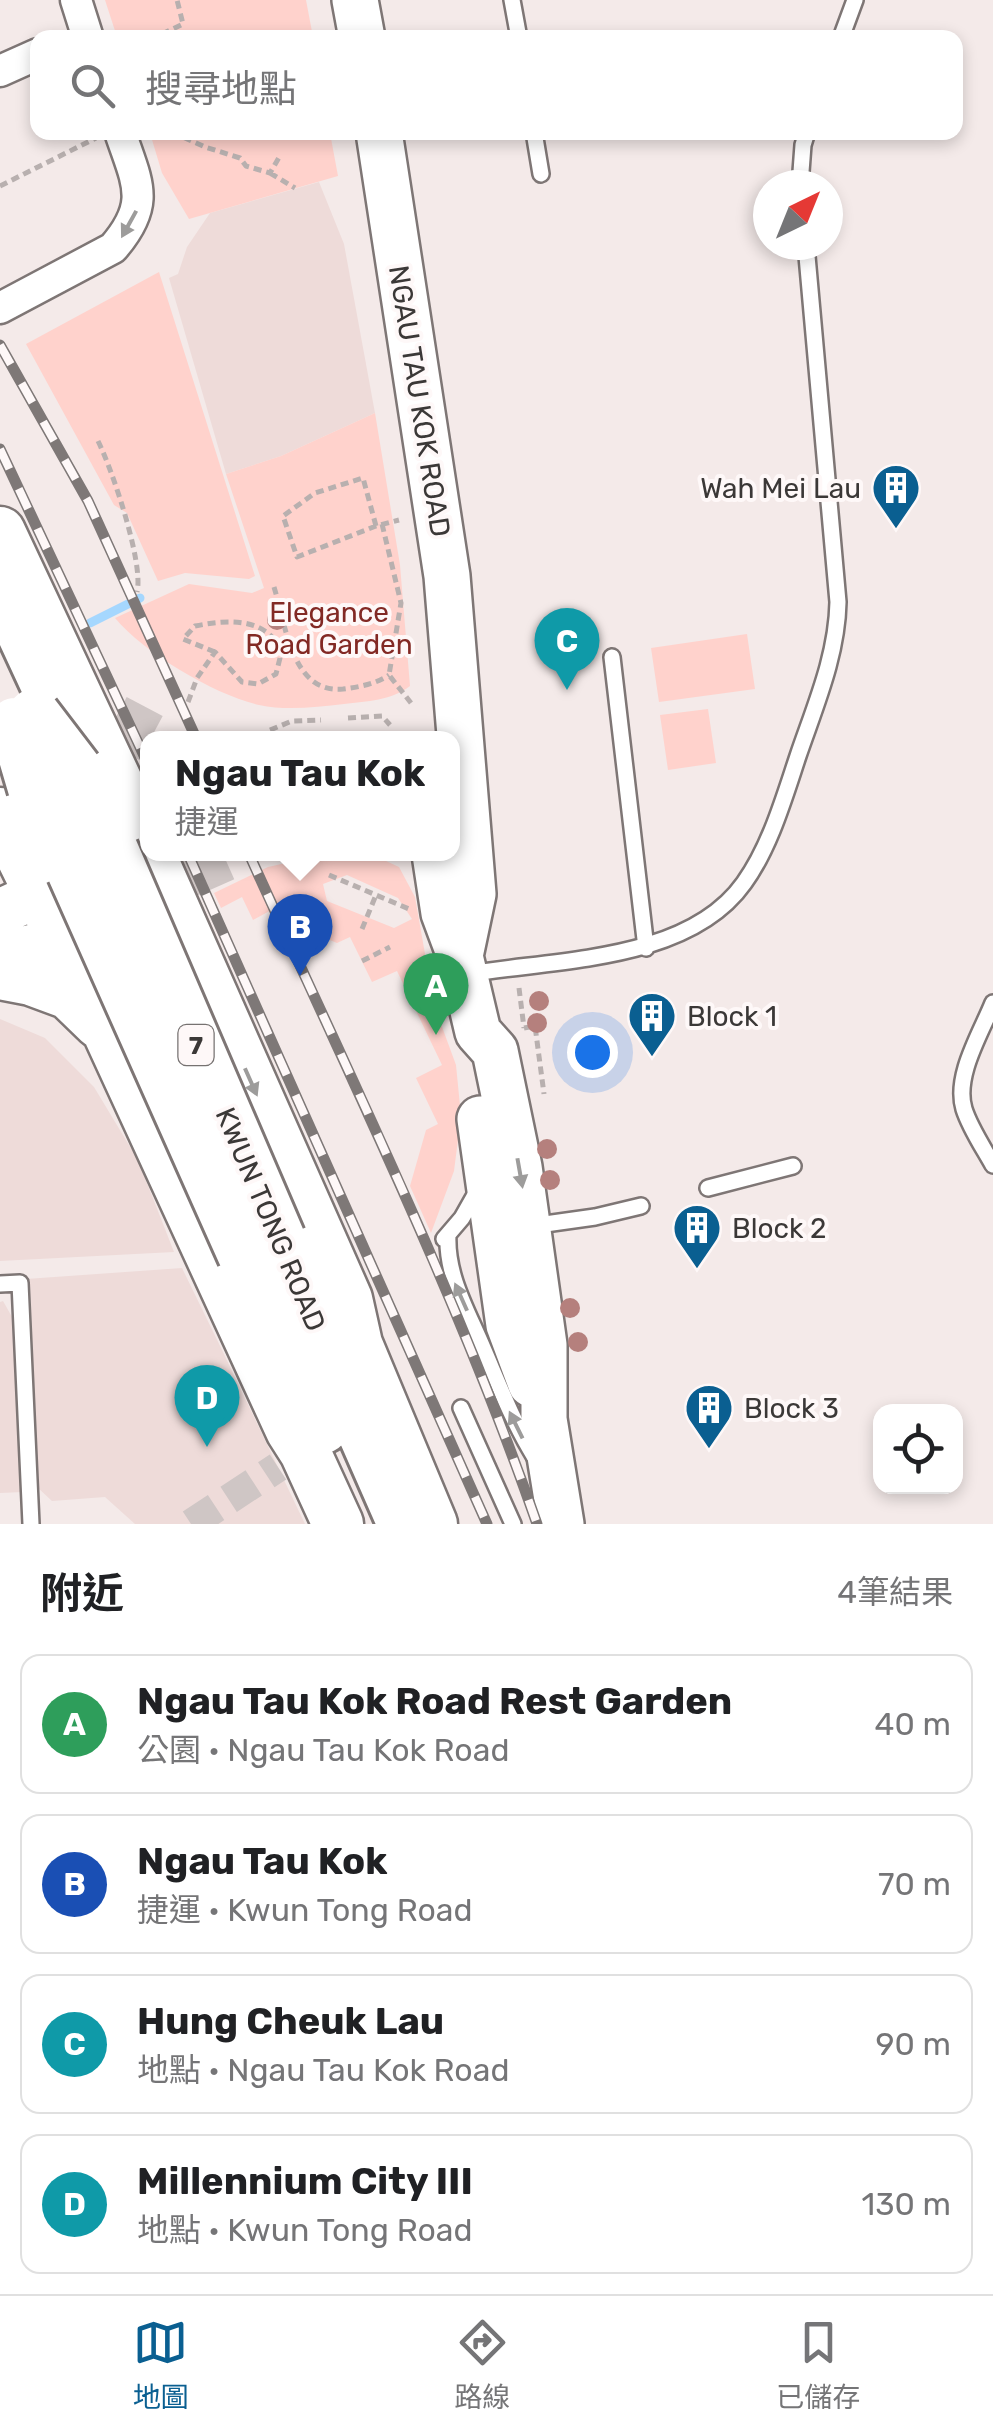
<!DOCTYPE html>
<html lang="zh-TW">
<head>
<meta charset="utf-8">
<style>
  body { margin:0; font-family:Rubik,"Noto Sans TC",sans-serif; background:#f6f6f6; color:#202124 }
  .controls { position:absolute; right:30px; bottom:30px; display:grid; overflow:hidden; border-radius:20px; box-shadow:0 5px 15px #0003 }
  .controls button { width:90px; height:90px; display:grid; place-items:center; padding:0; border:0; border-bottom:2px solid #e0e0e0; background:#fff; color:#202124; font:50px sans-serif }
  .compass { position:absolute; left:753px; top:170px; width:90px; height:90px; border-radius:50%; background:#fff; box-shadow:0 5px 15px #0003; rotate:43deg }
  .you { position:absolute; left:592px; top:1052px; width:35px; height:35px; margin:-25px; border:8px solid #fff; border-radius:50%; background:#1a73e8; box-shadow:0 0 0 15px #1a73e833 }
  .badge { display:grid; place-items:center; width:65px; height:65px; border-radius:50%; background:#0a5f91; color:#fff; font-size:32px; font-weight:700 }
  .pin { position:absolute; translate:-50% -82px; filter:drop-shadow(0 2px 5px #0008) }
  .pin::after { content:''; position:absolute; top:52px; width:35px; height:30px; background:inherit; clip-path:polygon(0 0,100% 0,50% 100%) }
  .popup { position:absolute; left:140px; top:731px; width:320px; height:130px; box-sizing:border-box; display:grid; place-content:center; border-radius:20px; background:#fff; filter:drop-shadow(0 2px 8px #0005); font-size:32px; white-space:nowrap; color:#757577 }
  .popup b { font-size:38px; color:#202124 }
  .popup::after { content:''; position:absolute; left:50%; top:100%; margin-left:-20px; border:20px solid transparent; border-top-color:#fff }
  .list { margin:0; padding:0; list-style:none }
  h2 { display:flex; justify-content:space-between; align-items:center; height:130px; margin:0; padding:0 40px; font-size:42px }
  h2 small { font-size:32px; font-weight:400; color:#757577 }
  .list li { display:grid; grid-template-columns:65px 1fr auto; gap:30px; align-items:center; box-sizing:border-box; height:140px; margin:0 20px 20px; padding:0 20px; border:2px solid #e0e0e0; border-radius:20px }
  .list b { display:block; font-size:38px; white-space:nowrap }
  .list p { margin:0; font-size:32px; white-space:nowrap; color:#757577 }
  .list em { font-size:32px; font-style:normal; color:#757577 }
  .icon { flex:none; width:55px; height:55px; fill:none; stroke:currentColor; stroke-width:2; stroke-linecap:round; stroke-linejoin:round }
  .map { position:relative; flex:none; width:993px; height:1524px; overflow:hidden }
  .search { position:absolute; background:#fff; box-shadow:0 5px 15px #0003; left:30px; right:30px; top:30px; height:110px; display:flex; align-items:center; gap:25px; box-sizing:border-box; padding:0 35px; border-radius:20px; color:#757577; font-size:38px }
  .sheet { height:770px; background:#fff }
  nav { display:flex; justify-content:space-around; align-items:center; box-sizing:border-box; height:140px; border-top:2px solid #e0e0e0; background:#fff; font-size:28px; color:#757577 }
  nav a { display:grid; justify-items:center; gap:5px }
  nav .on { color:#0a5f91 }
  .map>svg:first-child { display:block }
  .built { fill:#eedbd9 }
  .green { fill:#ffd2cc; fill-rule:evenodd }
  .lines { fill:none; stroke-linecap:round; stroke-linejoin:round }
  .stream { stroke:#a5d7fe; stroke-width:9 }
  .minor-tunnel { stroke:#cfc6c5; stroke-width:30; stroke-dasharray:30 15; stroke-linecap:butt }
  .secondary-tunnel { stroke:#cfc6c5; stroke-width:45; stroke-dasharray:45 22; stroke-linecap:butt }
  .primary-tunnel { stroke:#cfc6c5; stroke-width:50; stroke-dasharray:50 25; stroke-linecap:butt }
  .service-casing { stroke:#7e7675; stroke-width:20 }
  .minor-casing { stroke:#7e7675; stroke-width:35 }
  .secondary-casing { stroke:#7e7675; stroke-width:50 }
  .primary-casing { stroke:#7e7675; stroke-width:55 }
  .trunk-casing { stroke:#7e7675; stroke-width:58 }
  .path { stroke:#b8b0af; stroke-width:5; stroke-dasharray:8 5; stroke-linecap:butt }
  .service { stroke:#fff; stroke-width:15 }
  .minor { stroke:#fff; stroke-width:30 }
  .secondary { stroke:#fff; stroke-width:45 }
  .primary { stroke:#fff; stroke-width:50 }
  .trunk { stroke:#fff; stroke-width:52 }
  .rail-casing { stroke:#7e7877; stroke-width:11 }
  .rail { stroke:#fef8f8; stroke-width:8; stroke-dasharray:22; stroke-linecap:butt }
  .trunk-bridge-casing { stroke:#7e7675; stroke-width:58; stroke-linecap:butt }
  .trunk-bridge { stroke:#fff; stroke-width:52 }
  .tree { fill:#b5807d }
  .oneway { fill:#9d9c9b }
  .labels { text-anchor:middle; stroke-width:8; stroke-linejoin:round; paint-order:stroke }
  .shield { fill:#fef8f8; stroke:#767271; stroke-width:2.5 }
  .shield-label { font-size:25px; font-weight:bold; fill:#3b3837 }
  .street-label { font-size:28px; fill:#3b3837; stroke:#fef8f8 }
  .poi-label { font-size:28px; fill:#3b3837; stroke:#fef8f8; text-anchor:start }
  .park-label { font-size:28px; fill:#822924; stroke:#fef8f8 }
</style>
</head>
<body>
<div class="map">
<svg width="993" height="1524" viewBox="0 0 993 1524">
  <rect width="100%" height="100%" fill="#f4eae9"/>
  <!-- built -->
  <path class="built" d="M319,182L344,244L375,413L281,456L226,474L169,278L178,274L187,247L210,213Z
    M0,1019L45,1038L94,1087L138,1160L174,1252L0,1261Z
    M182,1268L223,1352L305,1524H135L105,1497L52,1501L37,1487L26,1279Z
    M3,1301L16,1324L23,1492L0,1493V1302Z"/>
  <!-- green -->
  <path class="green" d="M105,0H306L313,37H117Z
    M150,133H330L338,176L189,219L162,173Z
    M159,272L255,576L249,579L185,573L158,581L127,513L114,505L26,344Z
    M375,413L400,565L410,686C390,701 368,701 344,704C316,707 287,711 259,705C215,695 144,653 115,618L189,584L252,593L264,588L226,474L281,456Z
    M747,634L755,689L659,702L651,648Z
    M708,709L716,763L668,770L660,715Z
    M308,858L386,861L399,867L415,897L434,1005L456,1065L461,1116L454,1171L431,1233L410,1186L426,1130L438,1124L416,1078L442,1065L397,971L372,982L350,937L337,943L282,920L275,908L253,920L242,897L221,908L214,893L268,867ZM347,875L398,898L412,919L394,928L327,901L323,884Z"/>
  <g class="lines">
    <!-- stream -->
    <path class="stream" d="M90,623L140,598"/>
    <!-- minor-tunnel -->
    <path class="minor-tunnel" d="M191,1524L278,1467"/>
    <!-- secondary-tunnel -->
    <path class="secondary-tunnel" d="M184,877L236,854"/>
    <!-- primary-tunnel -->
    <path class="primary-tunnel" d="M115,719L151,738"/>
    <!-- service casing -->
    <g class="service-casing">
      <path id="service" d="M512,0L519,38
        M841,38L855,0
        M534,132L541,174
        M800,185L803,145L807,132
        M612,657L646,948
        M469,974C556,959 688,962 744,883C770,847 784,798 798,756C815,706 837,656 838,602L806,245
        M993,1003C981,1033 954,1076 964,1109C970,1128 983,1147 993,1165
        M708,1188L793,1166
        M531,1226L595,1217L641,1206
        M448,1235C446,1276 468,1312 483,1348C499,1385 513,1422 534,1456
        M444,1239L462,1218L479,1188
        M0,1284L20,1283L31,1524
        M461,1408L513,1524"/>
    </g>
    <!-- minor casing -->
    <g class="minor-casing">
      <path id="minor" d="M76,0L88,38
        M0,71L38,54
        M0,308L113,248C152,203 137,183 120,132"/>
    </g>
    <!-- secondary casing -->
    <g class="secondary-casing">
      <path id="secondary" d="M355,0L362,38
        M379,132L447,576L473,894L460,956
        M435,854L444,913L460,956L478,1032L495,1051L519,1167L544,1345V1419L561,1524
        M0,912L74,878
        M0,955L63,940L92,925
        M480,1119L509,1325L531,1384"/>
    </g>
    <!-- primary casing -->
    <g class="primary-casing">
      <path id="primary" d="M0,532L148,848
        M0,813L107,1030L291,1430L305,1452L338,1524
        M150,854L347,1299L357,1344L432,1524
        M0,974L31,980L69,994L99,1023"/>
    </g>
    <!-- trunk casing -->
    <g class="trunk-casing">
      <path id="trunk" d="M0,583L56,704
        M76,770L112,850
        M34,788L73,871
        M279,1239L404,1524
        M244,1255L323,1427"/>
    </g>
    <!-- path -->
    <path class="path" d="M162,34L183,24L177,0
      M172,132L205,147L240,158L246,166L270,173L281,154
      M270,173L295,188
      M0,186L96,138
      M98,441C112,469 144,563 137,592
      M382,524L401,603L389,675L411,703
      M376,526L363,478L315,493L283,516L297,557L376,526L399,520
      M274,587C286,626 292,694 343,689C359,687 376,684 389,675
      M215,652L183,639L195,626C226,620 259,617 278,644L290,640
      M188,702L197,678L215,652L242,682L258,684L276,674L280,658L278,644
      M348,718L382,716L390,725
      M270,730L292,721L321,720
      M329,875L409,909
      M362,929L376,895
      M362,961L390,947
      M519,988L524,1028
      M524,1028L535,1026L544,1094"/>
    <!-- service -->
    <use href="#service" class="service"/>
    <!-- minor -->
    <use href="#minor" class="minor"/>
    <!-- secondary -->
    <use href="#secondary" class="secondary"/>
    <!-- primary -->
    <use href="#primary" class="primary"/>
    <!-- trunk -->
    <use href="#trunk" class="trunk"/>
    <!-- rail casing -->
    <g class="rail-casing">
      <path id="rail" d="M0,345L88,501L196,738
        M0,449L148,764
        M188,854L487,1524
        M249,854C349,1075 457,1294 537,1524"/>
    </g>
    <!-- rail -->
    <use href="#rail" class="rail"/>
    <!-- trunk-bridge casing -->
    <g class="trunk-bridge-casing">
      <path id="trunk-bridge" d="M34,715L76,770
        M15,724L34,788
        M112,850L279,1239
        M73,871L244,1255"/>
    </g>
    <!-- trunk-bridge -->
    <use href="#trunk-bridge" class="trunk-bridge"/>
  </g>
  <!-- trees -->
  <g class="tree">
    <circle cx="277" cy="620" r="10"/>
    <circle cx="539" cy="1001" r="10"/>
    <circle cx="537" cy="1023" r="10"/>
    <circle cx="547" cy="1149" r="10"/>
    <circle cx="550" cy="1180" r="10"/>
    <circle cx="570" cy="1308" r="10"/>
    <circle cx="578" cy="1342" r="10"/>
  </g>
  <!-- one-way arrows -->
  <defs><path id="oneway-solid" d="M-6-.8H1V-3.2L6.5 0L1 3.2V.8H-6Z" transform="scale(2.5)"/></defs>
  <g class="oneway">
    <use href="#oneway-solid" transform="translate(129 224) rotate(119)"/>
    <use href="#oneway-solid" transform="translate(251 1082) rotate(66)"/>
    <use href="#oneway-solid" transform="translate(520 1173) rotate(80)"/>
    <use href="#oneway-solid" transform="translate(461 1297) rotate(-114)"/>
    <use href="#oneway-solid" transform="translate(516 1425) rotate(-116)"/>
  </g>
  <!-- icons -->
  <defs>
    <g id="building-pin" transform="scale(2.5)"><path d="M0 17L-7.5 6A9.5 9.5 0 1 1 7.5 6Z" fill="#0a5f91" stroke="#fef8f8"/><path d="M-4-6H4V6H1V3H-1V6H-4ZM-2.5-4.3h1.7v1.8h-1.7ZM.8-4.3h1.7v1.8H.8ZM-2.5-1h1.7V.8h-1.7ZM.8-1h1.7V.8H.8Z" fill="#fff"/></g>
  </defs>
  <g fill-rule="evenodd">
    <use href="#building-pin" x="896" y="488"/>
    <use href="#building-pin" x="652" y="1016"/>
    <use href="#building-pin" x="697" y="1228"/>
    <use href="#building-pin" x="709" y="1408"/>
  </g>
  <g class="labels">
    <!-- shield labels -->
    <rect class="shield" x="178.5" y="1025" width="35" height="40" rx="8"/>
    <g class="shield-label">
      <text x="196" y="1054">7</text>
    </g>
    <!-- street labels -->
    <g class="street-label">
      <text transform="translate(420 401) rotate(81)" y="10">NGAU TAU KOK ROAD</text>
      <text transform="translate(271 1219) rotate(67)" y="10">KWUN TONG ROAD</text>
    </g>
    <!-- poi labels -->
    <g class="poi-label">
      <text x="861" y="498" text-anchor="end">Wah Mei Lau</text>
      <text x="687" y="1026">Block 1</text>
      <text x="732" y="1238">Block 2</text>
      <text x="744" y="1418">Block 3</text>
    </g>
    <!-- park labels -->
    <g class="park-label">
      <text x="329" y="622">Elegance<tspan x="329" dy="32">Road Garden</tspan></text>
    </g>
  </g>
</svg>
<div class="controls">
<button><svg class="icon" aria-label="locate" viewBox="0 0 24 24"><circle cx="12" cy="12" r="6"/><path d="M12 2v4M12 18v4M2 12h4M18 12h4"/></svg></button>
</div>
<svg class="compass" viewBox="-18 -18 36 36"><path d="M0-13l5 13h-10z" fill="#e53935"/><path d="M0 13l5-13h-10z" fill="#757577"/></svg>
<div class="you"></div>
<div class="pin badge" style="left:436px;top:1035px;background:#2e9e5b">A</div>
<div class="pin badge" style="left:300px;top:976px;background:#1a4fb4">B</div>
<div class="popup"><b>Ngau Tau Kok</b>捷運</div>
<div class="pin badge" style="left:567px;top:690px;background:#0f9aa8">C</div>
<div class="pin badge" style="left:207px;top:1447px;background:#0f9aa8">D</div>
<div class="search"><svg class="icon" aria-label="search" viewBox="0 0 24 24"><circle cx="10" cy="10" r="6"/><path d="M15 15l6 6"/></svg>搜尋地點</div>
</div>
<section class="sheet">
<h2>附近<small>4筆結果</small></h2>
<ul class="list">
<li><span class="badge" style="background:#2e9e5b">A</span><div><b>Ngau Tau Kok Road Rest Garden</b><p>公園 · Ngau Tau Kok Road</p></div><em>40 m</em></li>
<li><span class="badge" style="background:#1a4fb4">B</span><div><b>Ngau Tau Kok</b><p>捷運 · Kwun Tong Road</p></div><em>70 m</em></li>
<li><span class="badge" style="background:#0f9aa8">C</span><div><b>Hung Cheuk Lau</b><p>地點 · Ngau Tau Kok Road</p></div><em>90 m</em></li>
<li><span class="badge" style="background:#0f9aa8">D</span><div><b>Millennium City III</b><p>地點 · Kwun Tong Road</p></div><em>130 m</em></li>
</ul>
</section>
<nav>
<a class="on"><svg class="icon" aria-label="map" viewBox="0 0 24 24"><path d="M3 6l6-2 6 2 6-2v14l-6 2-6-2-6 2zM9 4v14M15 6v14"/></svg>地圖</a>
<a><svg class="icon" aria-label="directions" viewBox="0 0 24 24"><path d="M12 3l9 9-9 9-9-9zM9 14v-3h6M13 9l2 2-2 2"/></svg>路線</a>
<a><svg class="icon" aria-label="saved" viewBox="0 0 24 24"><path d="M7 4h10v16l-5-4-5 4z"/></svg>已儲存</a>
</nav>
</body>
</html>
